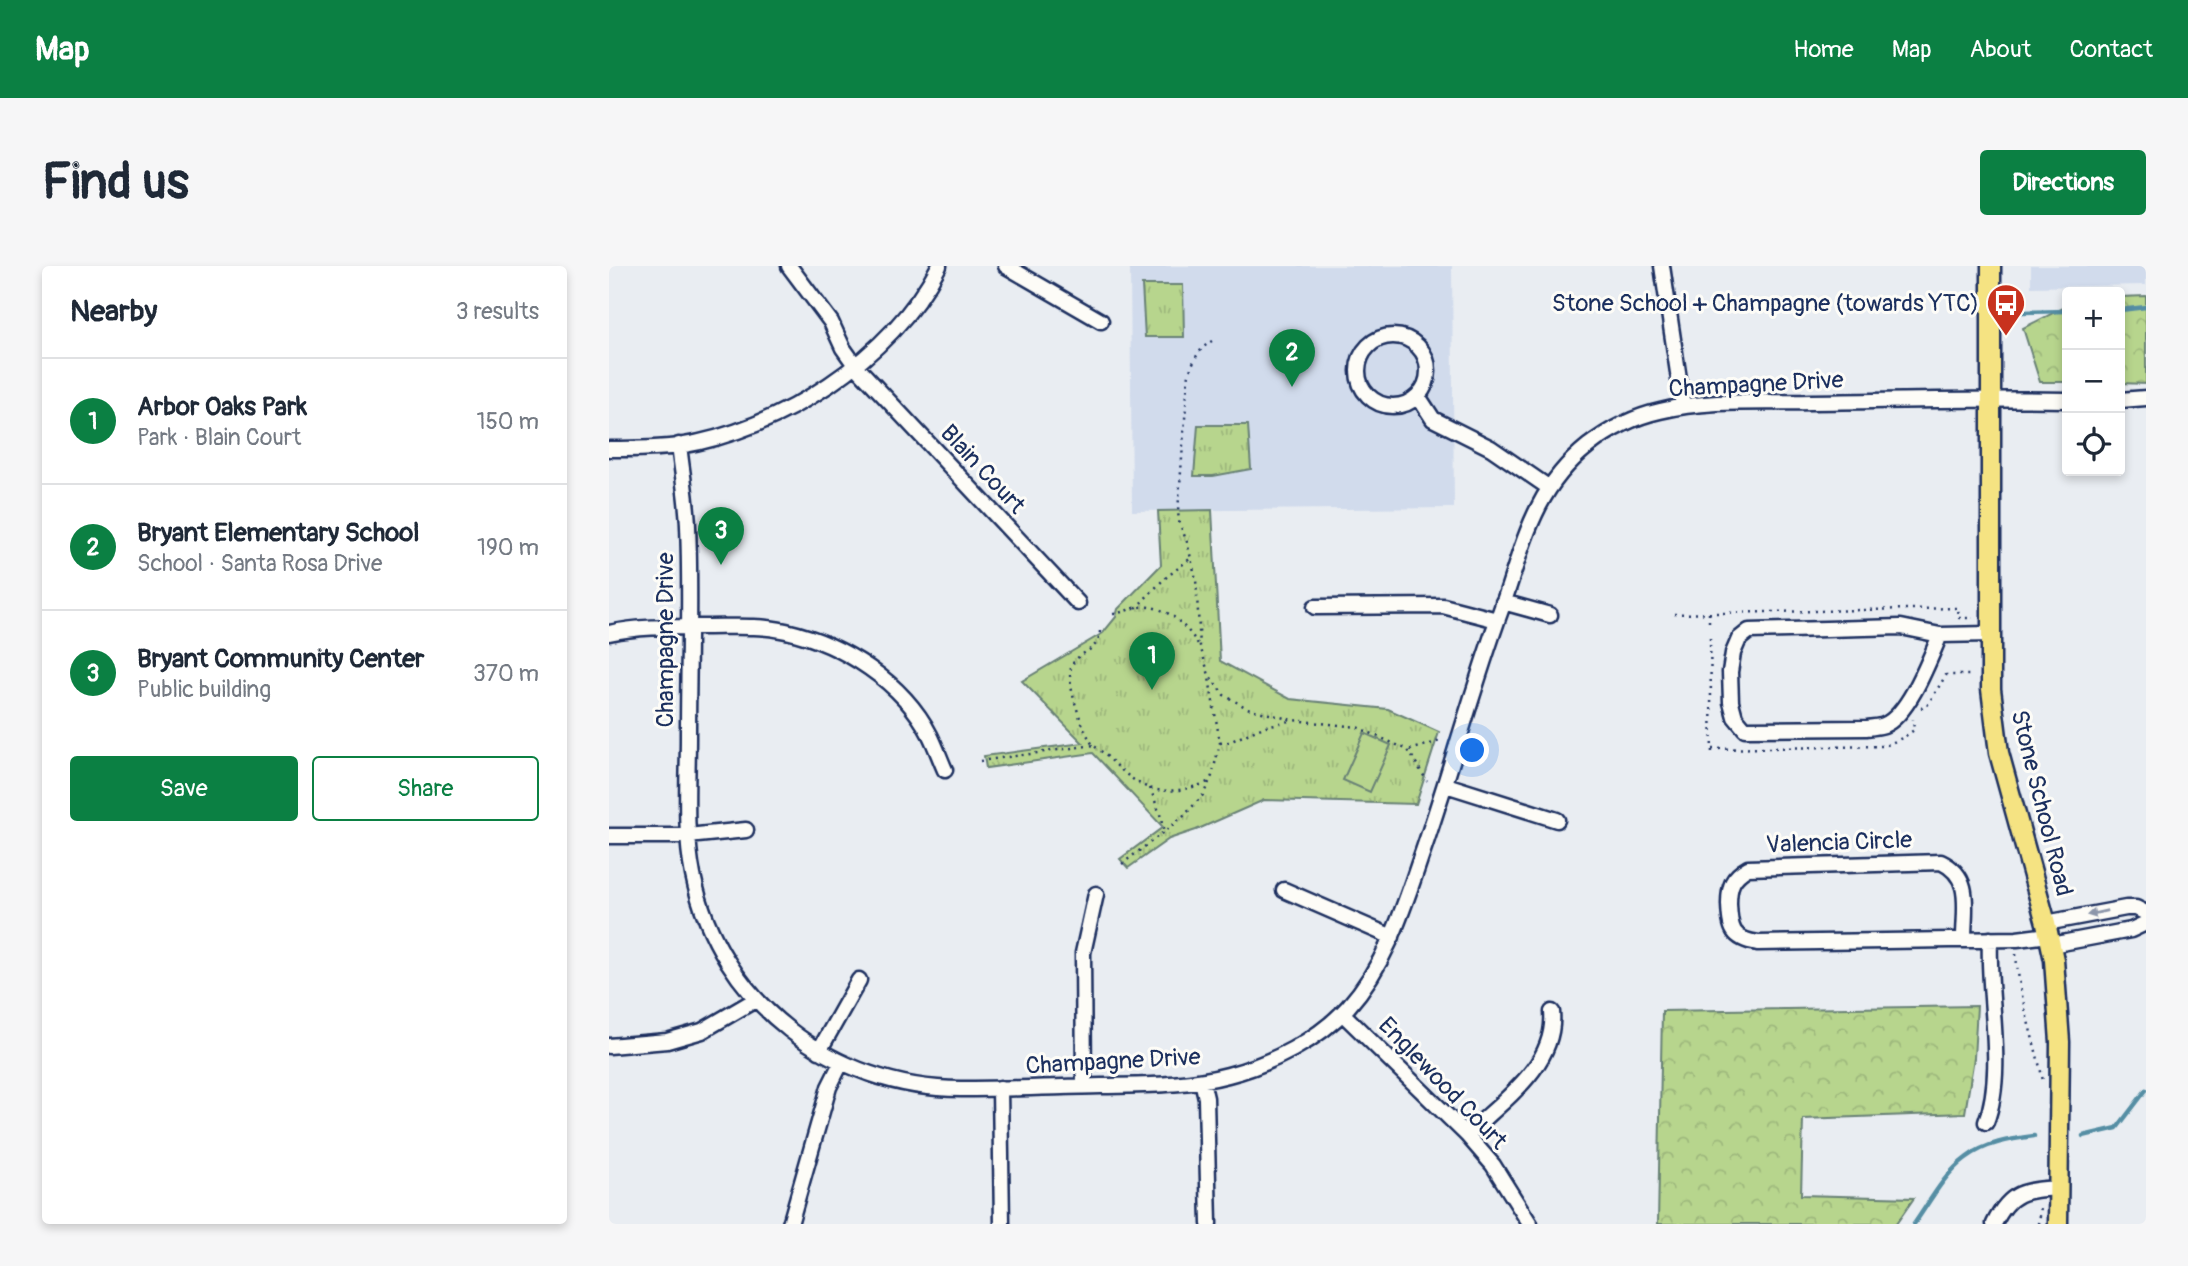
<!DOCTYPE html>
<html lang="en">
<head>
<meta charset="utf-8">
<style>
  body { margin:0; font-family:Pangolin,sans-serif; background:#f6f6f7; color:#1f2937 }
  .controls { position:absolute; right:21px; top:21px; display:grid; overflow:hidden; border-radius:7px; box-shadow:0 4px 10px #0003 }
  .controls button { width:63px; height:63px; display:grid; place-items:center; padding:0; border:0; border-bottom:2px solid #e0e1e3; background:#fff; color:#1f2937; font:35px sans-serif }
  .you { position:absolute; left:864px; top:485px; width:24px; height:24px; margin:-18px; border:5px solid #fff; border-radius:50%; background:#1a73e8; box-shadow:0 0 0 10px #1a73e833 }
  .badge { display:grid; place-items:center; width:46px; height:46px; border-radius:50%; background:#0b8043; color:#fff; font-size:23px; font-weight:700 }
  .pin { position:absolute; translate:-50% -58px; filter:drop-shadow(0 2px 4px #0008) }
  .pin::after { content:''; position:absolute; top:37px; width:24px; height:21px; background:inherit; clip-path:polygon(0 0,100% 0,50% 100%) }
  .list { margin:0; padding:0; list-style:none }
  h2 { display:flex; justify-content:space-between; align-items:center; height:91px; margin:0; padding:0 28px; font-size:30px }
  h2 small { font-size:23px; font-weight:400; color:#747a83 }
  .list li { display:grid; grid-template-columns:46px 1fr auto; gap:21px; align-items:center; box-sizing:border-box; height:126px; padding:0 28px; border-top:2px solid #e0e1e3 }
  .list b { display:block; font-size:26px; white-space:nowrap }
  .list p { margin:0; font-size:23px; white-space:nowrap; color:#747a83 }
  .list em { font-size:23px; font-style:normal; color:#747a83 }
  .actions { display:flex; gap:14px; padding:21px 28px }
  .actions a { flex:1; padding:16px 0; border:2px solid #0b8043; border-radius:7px; text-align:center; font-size:24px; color:#0b8043 }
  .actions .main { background:#0b8043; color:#fff }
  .icon { flex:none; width:38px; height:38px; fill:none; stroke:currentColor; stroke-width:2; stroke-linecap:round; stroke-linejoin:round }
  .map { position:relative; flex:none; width:1537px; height:958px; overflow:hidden; border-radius:7px }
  header { display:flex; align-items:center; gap:42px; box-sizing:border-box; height:98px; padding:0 35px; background:#0b8043; color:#fff }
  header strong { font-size:33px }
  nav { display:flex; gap:38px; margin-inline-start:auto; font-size:24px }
  .intro { display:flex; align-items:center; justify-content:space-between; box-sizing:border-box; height:168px; padding:0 42px }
  h1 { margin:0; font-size:49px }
  .button { padding:18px 32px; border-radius:7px; background:#0b8043; color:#fff; font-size:24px; font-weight:700 }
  main { display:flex; gap:42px; padding:0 42px }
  aside { flex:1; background:#fff; border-radius:7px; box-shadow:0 4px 10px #0003 }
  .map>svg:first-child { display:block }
  .built { fill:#d1dbec }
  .forest { fill:url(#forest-crowns); stroke:#698276; stroke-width:2 }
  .park { fill:url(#park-tufts); stroke:#698276; stroke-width:2 }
  .pitch { fill:#b7d58d; stroke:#698276; stroke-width:2 }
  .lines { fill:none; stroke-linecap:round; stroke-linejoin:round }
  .stream { stroke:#558ea4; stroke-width:4.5 }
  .minor-casing { stroke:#1b2f5e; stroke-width:19 }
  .major-casing { stroke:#1b2f5e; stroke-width:23 }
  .path { stroke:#1b2f5e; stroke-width:2.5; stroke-dasharray:2 5; stroke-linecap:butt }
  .minor { stroke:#fdfcf7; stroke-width:14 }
  .major { stroke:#f5e382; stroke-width:18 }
  .oneway { fill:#8c96aa }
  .labels { text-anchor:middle; stroke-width:6; stroke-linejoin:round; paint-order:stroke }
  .poi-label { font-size:24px; fill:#1b2f5e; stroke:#fdfcf7; text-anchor:end }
  .street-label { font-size:24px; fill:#1b2f5e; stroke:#fdfcf7 }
</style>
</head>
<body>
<header>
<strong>Map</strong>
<nav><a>Home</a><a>Map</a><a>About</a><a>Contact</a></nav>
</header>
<div class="intro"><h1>Find us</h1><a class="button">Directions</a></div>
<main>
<aside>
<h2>Nearby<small>3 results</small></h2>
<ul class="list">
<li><span class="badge">1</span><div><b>Arbor Oaks Park</b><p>Park · Blain Court</p></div><em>150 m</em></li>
<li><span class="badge">2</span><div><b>Bryant Elementary School</b><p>School · Santa Rosa Drive</p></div><em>190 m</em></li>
<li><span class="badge">3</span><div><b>Bryant Community Center</b><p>Public building</p></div><em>370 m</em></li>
</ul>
<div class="actions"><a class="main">Save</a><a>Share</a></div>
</aside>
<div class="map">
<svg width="1537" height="958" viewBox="0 0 1537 958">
  <defs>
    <pattern id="forest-crowns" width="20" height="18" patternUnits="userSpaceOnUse" patternTransform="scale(1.75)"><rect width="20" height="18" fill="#b7d58d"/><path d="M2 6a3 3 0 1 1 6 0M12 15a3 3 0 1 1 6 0" fill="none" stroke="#9db77c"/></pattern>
    <pattern id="park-tufts" width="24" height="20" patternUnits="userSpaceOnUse" patternTransform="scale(1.75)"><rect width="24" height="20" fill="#b7d58d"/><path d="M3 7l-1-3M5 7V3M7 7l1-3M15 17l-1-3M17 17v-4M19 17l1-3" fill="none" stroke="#9db77c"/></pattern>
  </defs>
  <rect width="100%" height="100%" fill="#e9edf2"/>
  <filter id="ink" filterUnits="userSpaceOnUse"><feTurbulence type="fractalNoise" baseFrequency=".0143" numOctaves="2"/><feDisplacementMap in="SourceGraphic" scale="14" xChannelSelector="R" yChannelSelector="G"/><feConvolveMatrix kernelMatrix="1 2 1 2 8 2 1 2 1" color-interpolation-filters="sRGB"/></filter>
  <g filter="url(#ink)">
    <!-- built -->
    <path class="built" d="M521,0H843L845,242L523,245Z
      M1422,0H1537V19L1422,21Z"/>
    <!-- forest -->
    <path class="forest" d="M1537,30V118L1511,117V31Z
      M1458,40V116H1431L1414,62Z
      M1368,740L1365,792L1356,847L1194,853L1192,929L1305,932L1287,958H1049L1053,745Z"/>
    <!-- park -->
    <path class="park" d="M533,19H574L575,71H536Z
      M589,159H639L642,203L604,210H585Z
      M603,244L611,395L681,433L779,443L830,466L807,538L655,534L587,564L560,573L519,602L511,593L554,561L484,487L377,502L375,490L474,477L413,415L494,367L507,351L509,343L552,299L549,245Z"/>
    <!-- pitch -->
    <path class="pitch" d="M755,467L782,479L761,526L734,514Z"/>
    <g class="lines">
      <!-- stream -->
      <path class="stream" d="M1511,44L1537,41
        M1413,46L1458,45
        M1474,870L1508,862L1537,824
        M1305,958C1320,937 1335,908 1357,892C1376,877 1402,873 1425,870"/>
      <!-- minor casing -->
      <g class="minor-casing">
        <path id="minor" d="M180,0L222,56L234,82L246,99L469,337
          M397,0L492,55
          M1053,0L1074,140
          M749 105a35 35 0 1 1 70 0a35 35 0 1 1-70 0Z
          M809,130L824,153L882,182L939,221
          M1511,134L1537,132
          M70,179C73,206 78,233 79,260C82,330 79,400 79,470C79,516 75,564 84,609C110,736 225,823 352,823C399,823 446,821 492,820C535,819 578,820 619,809C662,798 709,774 739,741C779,696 795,640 814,585C842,504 864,421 893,341C915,278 924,224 979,180C1001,163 1024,151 1051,145C1100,133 1153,137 1202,136C1288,135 1373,132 1458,134
          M0,183C23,183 47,183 70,180C171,164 282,93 330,0
          M894,336L941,349
          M706,341L834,340L888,354
          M0,367C31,360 65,361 97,361C123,361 151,359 177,365C234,378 294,416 321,469C327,481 331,493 336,504
          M1331,369C1321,392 1300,449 1275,459C1270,461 1263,461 1258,462L1136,463L1126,451L1122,436L1121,406L1124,387L1130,373L1140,365L1292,361L1331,369L1382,368
          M837,519L948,554
          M0,570H79L137,564
          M675,624L783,671
          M1437,657L1517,642H1527L1537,647
          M1355,672C1355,642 1364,611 1332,596L1139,602C1123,611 1120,620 1120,638C1121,663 1123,673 1149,677L1408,673L1440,669
          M1442,679L1522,664L1537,657
          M733,747L858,869L884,899L921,958
          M0,780L58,775L93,765L146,734
          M210,785L250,714
          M593,815L597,832L600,958
          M475,820L474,687L487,628
          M391,822L393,958
          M1377,856C1397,805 1378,728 1381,673
          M858,869C892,836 948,799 943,746
          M181,958L220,821L232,797
          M1385,958C1401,925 1416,924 1450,922"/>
      </g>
      <!-- major casing -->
      <g class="major-casing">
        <path id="major" d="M1382,0V423L1390,487L1437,657L1445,694L1451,776L1449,958"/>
      </g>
      <!-- path -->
      <path class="path" d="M603,75C589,83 582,98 579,113L569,245L570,256L578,276L587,313L591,380L600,409L615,429L638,442L683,454L748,461L799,484L818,515
        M527,342L555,313L582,292
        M1100,347V360
        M504,348C512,347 518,344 525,342C553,335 575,357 589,378
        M1065,348L1349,342L1350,352H1364
        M491,365C489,389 468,383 462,402C457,418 474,465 484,479C485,480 492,485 493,486C508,499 521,515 540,522C559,528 581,523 599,516
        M1101,372L1103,491
        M1312,442L1318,440L1337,409H1364
        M611,477L620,476L657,460L680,455
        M1103,483L1276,480L1295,471L1305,464L1304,453
        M801,484L831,475
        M371,495L485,479
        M541,522L551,548L555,567
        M513,598L574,551L594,529L603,510L611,477L600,412
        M1407,688C1410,732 1425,772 1434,815
        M1430,958L1432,940"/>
      <!-- minor -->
      <use href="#minor" class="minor"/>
      <!-- major -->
      <use href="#major" class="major"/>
    </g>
    <!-- one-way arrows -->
    <defs><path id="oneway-solid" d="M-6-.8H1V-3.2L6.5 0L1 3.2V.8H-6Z" transform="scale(1.75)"/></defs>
    <use class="oneway" href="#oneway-solid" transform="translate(1488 647) rotate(167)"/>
  </g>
  <!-- icons -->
  <defs>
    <g id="bus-pin" transform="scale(2.0125)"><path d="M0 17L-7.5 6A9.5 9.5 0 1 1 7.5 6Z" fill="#c8321e" stroke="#fdfcf7"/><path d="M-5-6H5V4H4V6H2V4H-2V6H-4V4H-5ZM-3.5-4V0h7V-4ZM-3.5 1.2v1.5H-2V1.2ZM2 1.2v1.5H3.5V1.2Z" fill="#fff"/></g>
  </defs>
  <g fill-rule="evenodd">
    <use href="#bus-pin" x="1397" y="37"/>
  </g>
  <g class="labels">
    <!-- poi labels -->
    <g class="poi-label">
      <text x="1370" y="45">Stone School + Champagne (towards YTC)</text>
    </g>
    <!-- street labels -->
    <g class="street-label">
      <text transform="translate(1147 118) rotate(-3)" y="8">Champagne Drive</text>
      <text transform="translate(374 203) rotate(47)" y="8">Blain Court</text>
      <text transform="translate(56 374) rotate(-90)" y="8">Champagne Drive</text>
      <text transform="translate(1433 537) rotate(76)" y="8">Stone School Road</text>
      <text transform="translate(1230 576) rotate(-2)" y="8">Valencia Circle</text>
      <text transform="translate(504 795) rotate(-3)" y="8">Champagne Drive</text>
      <text transform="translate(834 817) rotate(46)" y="8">Englewood Court</text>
    </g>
  </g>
</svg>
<div class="controls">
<button>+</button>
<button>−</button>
<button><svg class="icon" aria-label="locate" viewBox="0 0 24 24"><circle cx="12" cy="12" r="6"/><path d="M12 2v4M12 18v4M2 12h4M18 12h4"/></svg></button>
</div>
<div class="you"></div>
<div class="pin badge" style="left:543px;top:424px">1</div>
<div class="pin badge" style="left:683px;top:121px">2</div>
<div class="pin badge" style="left:112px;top:299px">3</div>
</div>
</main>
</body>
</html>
